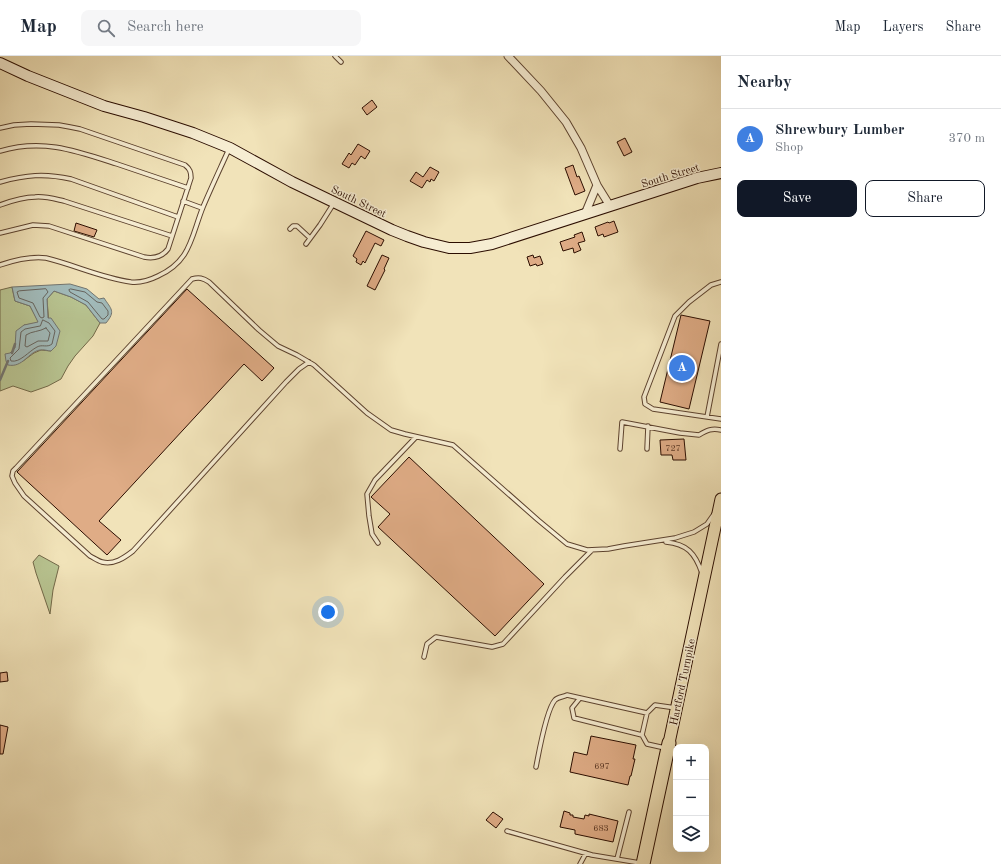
<!DOCTYPE html>
<html lang="en">
<head>
<meta charset="utf-8">
<style>
  body { margin:0; font-family:"Old Standard TT",serif; background:#f6f6f7; color:#1f2937 }
  .controls { position:absolute; right:12px; bottom:12px; display:grid; overflow:hidden; border-radius:8px; box-shadow:0 4px 16px #0002 }
  .controls button { width:36px; height:36px; display:grid; place-items:center; padding:0; border:0; border-bottom:1px solid #e0e1e3; background:#fff; color:#1f2937; font:20px sans-serif }
  .you { position:absolute; left:328px; top:556px; width:14px; height:14px; margin:-10px; border:3px solid #fff; border-radius:50%; background:#1a73e8; box-shadow:0 0 0 6px #1a73e833 }
  .badge { display:grid; place-items:center; width:26px; height:26px; border-radius:50%; background:#111827; color:#fff; font-size:13px; font-weight:700 }
  .pin { position:absolute; translate:-50% -50%; border:2px solid #fff; box-shadow:0 1px 4px #0006 }
  .list { margin:0; padding:0; list-style:none }
  h2 { display:flex; justify-content:space-between; align-items:center; height:52px; margin:0; padding:0 16px; font-size:17px }
  h2 small { font-size:13px; font-weight:400; color:#747a83 }
  .list li { display:grid; grid-template-columns:26px 1fr auto; gap:12px; align-items:center; box-sizing:border-box; height:60px; padding:0 16px; border-top:1px solid #e0e1e3 }
  .list b { display:block; font-size:15px; white-space:nowrap }
  .list p { margin:0; font-size:13px; white-space:nowrap; color:#747a83 }
  .list em { font-size:13px; font-style:normal; color:#747a83 }
  .actions { display:flex; gap:8px; padding:12px 16px }
  .actions a { flex:1; padding:9px 0; border:1px solid #111827; border-radius:8px; text-align:center; font-size:14px; color:#111827 }
  .actions .main { background:#111827; color:#fff }
  .icon { flex:none; width:22px; height:22px; fill:none; stroke:currentColor; stroke-width:2; stroke-linecap:round; stroke-linejoin:round }
  .map { position:relative; flex:none; width:721px; height:808px; overflow:hidden }
  header { display:flex; align-items:center; gap:24px; box-sizing:border-box; height:56px; padding:0 20px; background:#fff; border-bottom:1px solid #e0e1e3 }
  header strong { font-size:19px }
  nav { display:flex; gap:22px; margin-inline-start:auto; font-size:14px }
  .search { width:280px; height:36px; background:#f6f6f7; display:flex; align-items:center; gap:10px; box-sizing:border-box; padding:0 14px; border-radius:8px; color:#747a83; font-size:15px }
  main { display:flex }
  aside { flex:1; background:#fff }
  .map>svg:first-child { display:block }
  .green { fill:#b8c491; stroke:#726848 }
  .water { fill:#a1bbbb; stroke:#727570 }
  .lines { fill:none; stroke-linecap:round; stroke-linejoin:round }
  .shore { stroke:#66645e; stroke-width:1 }
  .stream { stroke:#727570; stroke-width:2.5 }
  .building { fill:#dfac86; stroke:#2b0d00 }
  .lane-casing { stroke:#5c422e; stroke-width:5.5 }
  .street-casing { stroke:#5c422e; stroke-width:9 }
  .secondary-casing { stroke:#2b0d00; stroke-width:12 }
  .primary-casing { stroke:#2b0d00; stroke-width:13 }
  .highway-casing { stroke:#2b0d00; stroke-width:15 }
  .lane { stroke:#f6edd2; stroke-width:3.5 }
  .street { stroke:#f6edd2; stroke-width:7 }
  .secondary { stroke:#f6edd2; stroke-width:10 }
  .primary { stroke:#f1e3b9; stroke-width:11 }
  .highway { stroke:#f1e3b9; stroke-width:13 }
  .labels { text-anchor:middle; stroke-width:3; stroke-linejoin:round; paint-order:stroke }
  .number-label { font-size:9px; fill:#583522 }
  .street-label { font-size:11px; fill:#2b0d00; stroke:#f6edd2 }
</style>
</head>
<body>
<header>
<strong>Map</strong>
<div class="search"><svg class="icon" aria-label="search" viewBox="0 0 24 24"><circle cx="10" cy="10" r="6"/><path d="M15 15l6 6"/></svg>Search here</div>
<nav><a>Map</a><a>Layers</a><a>Share</a></nav>
</header>
<main>
<div class="map">
<svg width="721" height="808" viewBox="0 0 721 808">
  <rect width="100%" height="100%" fill="#f1e3b9"/>
  <filter id="stains"><feTurbulence type="fractalNoise" baseFrequency=".005" numOctaves="4"/><feColorMatrix values="0 0 0 0 .2 0 0 0 0 .09 0 0 0 0 .02 0 0 0 .5 -.17"/></filter>
  <radialGradient id="worn" r=".72"><stop offset=".6" stop-color="#630" stop-opacity="0"/><stop offset="1" stop-color="#630" stop-opacity=".3"/></radialGradient>
  <!-- green -->
  <path class="green" d="M12,231L15,245L30,250L39,267L24,269L15,292L10,297L23,305L34,297L41,294L51,295L47,243L54,235L71,241L86,249L100,267L93,280L75,300L68,310L61,323L48,330L31,336L13,330L0,335V234Z
    M39,499L59,510L53,534L50,558L36,517L33,506Z"/>
  <!-- water -->
  <path class="water" d="M70,228L87,233L99,243L104,242C111,253 116,255 106,267H100L86,249L71,241L54,235L47,243L48,262H51L60,275L56,290L51,295C48,295 43,293 40,294C28,296 23,312 8,309L6,305L5,298L10,297L15,292L16,275L24,269L38,266L30,250L15,245L12,231Z"/>
  <g class="lines">
    <!-- shore -->
    <path class="shore" d="M46,233L48,236L43,242L44,261L42,262L40,261L33,247L19,242L17,236L19,235Z
      M71,233L85,236L97,246L102,247L108,255V259L104,263H102L88,246L70,236L69,234Z
      M43,264L49,267L55,275L52,288C47,292 42,288 37,291C29,295 20,307 11,305L10,302L19,293L21,276L25,273L40,270Z
      M46,272L50,277L48,285H38L27,291L25,290L26,279C32,275 39,276 46,272Z"/>
    <!-- stream -->
    <path class="stream" d="M12,297L15,288
      M0,324L8,305"/>
  </g>
  <!-- building -->
  <path class="building" d="M372,44L377,51L367,59L362,52Z
    M625,82L632,96L624,100L617,86Z
    M358,88L370,95L365,103L361,100L355,109L352,107L349,112L342,108L349,97L351,99Z
    M573,109L577,121L579,120L585,135L575,139L565,112Z
    M430,111L439,116L434,125L431,123L430,126L427,124L422,132L410,125L416,116L423,121Z
    M614,165L618,176L604,181L603,178L598,180L595,171L608,166L609,167Z
    M76,167L97,174L94,181L74,175Z
    M366,175L384,184L381,190L375,187L365,207L363,205L361,209L356,206L357,203L353,200Z
    M582,176L585,185L578,187L581,194L574,197L573,192L563,195L560,186L575,181L574,179Z
    M382,199L389,202L384,213L385,214L375,234L367,230Z
    M533,199L534,202L540,200L543,208L537,210L536,208L530,210L527,201Z
    M187,233L274,312L262,325L244,308L99,465L121,484L107,499L17,416Z
    M681,259L710,265L689,353L660,346Z
    M684,383L686,404H673L672,399H661L660,384Z
    M409,401L544,528L495,580L378,471L390,458L371,441Z
    M7,616L8,625L0,626V617Z
    M0,669L8,671L3,698H0Z
    M591,680L636,689L633,703H635L631,720H630L628,729L570,716L574,696L587,699Z
    M564,755L570,757V759H573V761L584,763L585,759L589,760V758L618,765L613,786L575,778V774L560,771Z
    M493,756L503,763L496,772L486,764Z"/>
  <g class="lines">
    <!-- lane casing -->
    <g class="lane-casing">
      <path id="lane" d="M335,0L341,6
        M0,72L14,69L31,68L59,69L70,71L80,73L185,109C190,113 191,116 191,122L168,193C162,201 154,203 144,201L49,170L33,169L0,177
        M0,95C43,82 77,95 117,108C141,116 164,124 188,132
        M0,126C26,119 44,117 71,123L178,161
        M183,145L202,152
        M0,149C11,145 23,141 35,141C45,140 55,143 64,145L172,180
        M290,173L293,170H297L310,182
        M306,188L320,169L334,147
        M0,209C15,204 30,200 46,202C75,209 102,222 131,226C141,227 150,224 158,220C191,205 191,181 203,151C211,132 220,113 229,93
        M721,226L711,229L689,246L675,260L644,341L645,348L653,353L721,363
        M309,306L299,313L286,326L133,495C124,502 114,509 102,506C98,505 94,502 90,500L24,440L15,427L12,420L13,415L16,412L192,223C199,221 203,222 209,226L259,274L278,290L297,299L314,309L367,357L391,374L405,378L453,389L538,464L567,488L587,494L608,493L624,490L675,482L694,476L707,468L714,458
        M707,361L721,288
        M620,393L622,366L680,377L699,379C707,374 712,372 721,374
        M647,393L648,370
        M666,486C687,488 695,497 702,517
        M378,487L372,478L369,460L367,438L375,424L416,381
        M424,601L427,588L436,581L492,591L503,588L565,521L592,494
        M580,642L572,652L574,662L642,679L647,688L665,692
        M642,679L647,657
        M536,711C539,696 546,654 555,644C558,641 563,641 567,639L647,657L655,649L676,652
        M507,775L592,799L640,807
        M617,803L629,756
        M580,808L586,797"/>
    </g>
    <!-- street casing -->
    <g class="street-casing">
      <path id="street" d="M508,0L541,35L566,66L581,92L597,129L610,150
        M585,158L597,129"/>
    </g>
    <!-- secondary casing -->
    <g class="secondary-casing">
      <path id="secondary" d="M0,7L28,20L104,50L144,61L193,77L230,92L292,126L392,174L407,180L424,186L449,192H470L492,188L697,122L721,117"/>
    </g>
    <!-- primary casing -->
    <g class="primary-casing">
      <path id="primary" d="M669,687L721,443"/>
    </g>
    <!-- highway casing -->
    <g class="highway-casing">
      <path id="highway" d="M643,808L669,687"/>
    </g>
    <!-- lane -->
    <use href="#lane" class="lane"/>
    <!-- street -->
    <use href="#street" class="street"/>
    <!-- secondary -->
    <use href="#secondary" class="secondary"/>
    <!-- primary -->
    <use href="#primary" class="primary"/>
    <!-- highway -->
    <use href="#highway" class="highway"/>
  </g>
  <g class="labels">
    <!-- number labels -->
    <g class="number-label">
      <text x="673" y="395">727</text>
      <text x="602" y="713">697</text>
      <text x="601" y="775">683</text>
    </g>
    <!-- street labels -->
    <g class="street-label">
      <text transform="translate(670 119) rotate(-17)" y="4">South Street</text>
      <text transform="translate(359 145) rotate(26)" y="4">South Street</text>
      <text transform="translate(682 626) rotate(-78)" y="4">Hartford Turnpike</text>
    </g>
  </g>
  <rect width="100%" height="100%" filter="url(#stains)"/>
  <rect width="100%" height="100%" fill="url(#worn)"/>
</svg>
<div class="controls">
<button>+</button>
<button>−</button>
<button><svg class="icon" aria-label="layers" viewBox="0 0 24 24"><path d="M12 4l9 5-9 5-9-5zM3 14l9 5 9-5"/></svg></button>
</div>
<div class="you"></div>
<div class="pin badge" style="left:682px;top:312px;background:#3f7fe0">A</div>
</div>
<aside>
<h2>Nearby<small></small></h2>
<ul class="list">
<li><span class="badge" style="background:#3f7fe0">A</span><div><b>Shrewbury Lumber</b><p>Shop</p></div><em>370 m</em></li>
</ul>
<div class="actions"><a class="main">Save</a><a>Share</a></div>
</aside>
</main>
</body>
</html>
